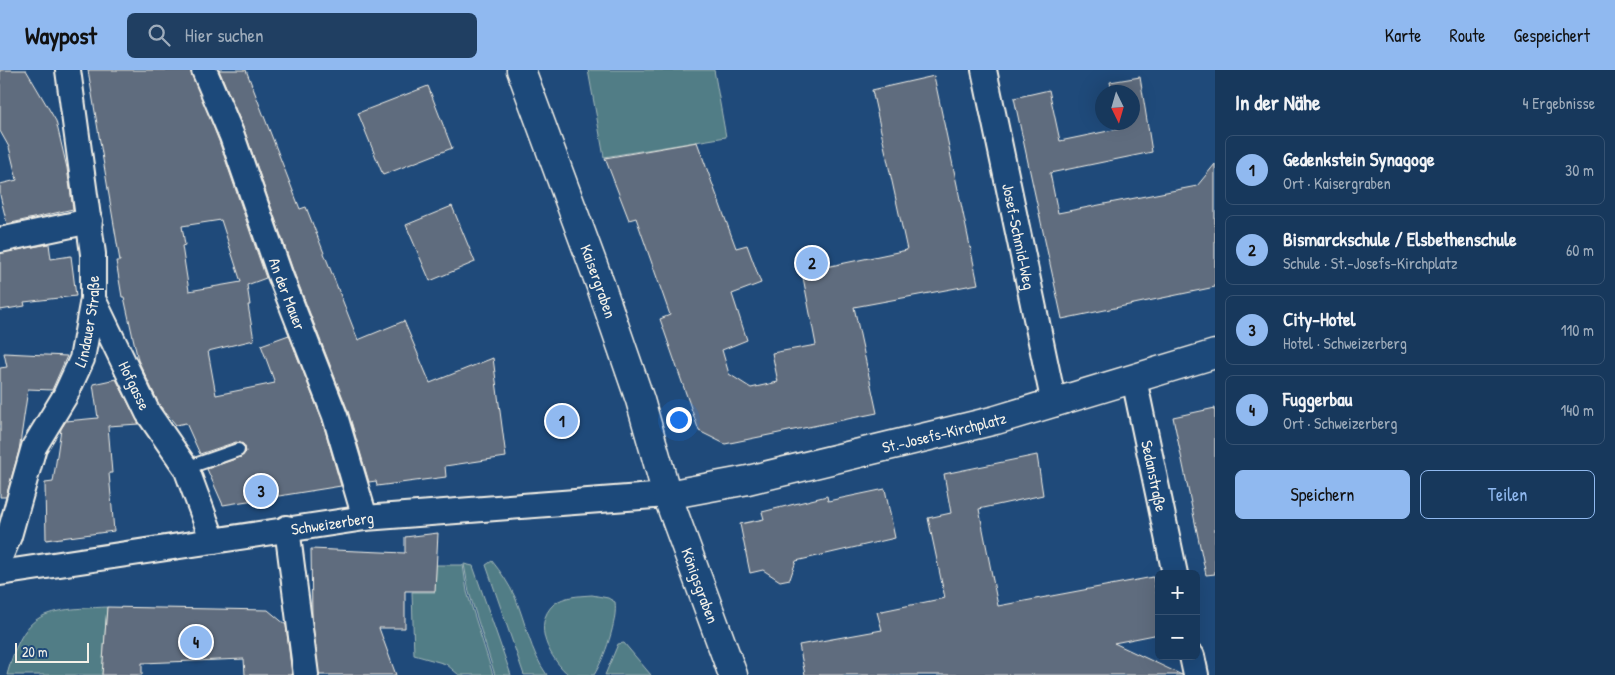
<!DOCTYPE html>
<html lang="de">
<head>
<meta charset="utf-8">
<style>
  body { margin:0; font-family:"Patrick Hand",sans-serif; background:#203f62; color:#f1f3f6 }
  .controls { position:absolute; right:15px; bottom:15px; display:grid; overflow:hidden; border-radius:8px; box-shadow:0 5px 20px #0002 }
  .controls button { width:45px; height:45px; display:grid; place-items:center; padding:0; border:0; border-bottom:1px solid #365272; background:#17385c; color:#f1f3f6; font:25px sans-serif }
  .compass { position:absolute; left:1095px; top:15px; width:45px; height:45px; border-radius:50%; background:#17385c; box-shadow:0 5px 20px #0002; rotate:175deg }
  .scale { position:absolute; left:15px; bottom:12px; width:74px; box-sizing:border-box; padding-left:5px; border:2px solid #f4f1e8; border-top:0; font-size:14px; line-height:18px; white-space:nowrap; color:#f4f1e8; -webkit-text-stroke:4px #1f4a7a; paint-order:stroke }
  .you { position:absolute; left:678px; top:349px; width:18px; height:18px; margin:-12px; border:4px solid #fff; border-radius:50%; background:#1a73e8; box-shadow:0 0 0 8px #1a73e833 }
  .badge { display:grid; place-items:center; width:32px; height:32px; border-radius:50%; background:#90b9f0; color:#111; font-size:16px; font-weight:700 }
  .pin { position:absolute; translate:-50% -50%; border:2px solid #fff; box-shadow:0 1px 5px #0006 }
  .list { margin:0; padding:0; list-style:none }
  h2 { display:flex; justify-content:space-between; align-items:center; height:65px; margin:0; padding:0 20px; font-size:21px }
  h2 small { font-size:16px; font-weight:400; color:#9eacbb }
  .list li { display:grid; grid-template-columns:32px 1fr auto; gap:15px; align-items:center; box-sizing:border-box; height:70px; margin:0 10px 10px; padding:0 10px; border:1px solid #365272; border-radius:8px }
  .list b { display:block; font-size:19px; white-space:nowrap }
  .list p { margin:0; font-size:16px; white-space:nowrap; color:#9eacbb }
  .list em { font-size:16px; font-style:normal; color:#9eacbb }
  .actions { display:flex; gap:10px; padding:15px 20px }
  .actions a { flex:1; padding:11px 0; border:1px solid #90b9f0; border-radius:8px; text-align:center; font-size:18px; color:#90b9f0 }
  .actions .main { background:#90b9f0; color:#111 }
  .icon { flex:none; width:28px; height:28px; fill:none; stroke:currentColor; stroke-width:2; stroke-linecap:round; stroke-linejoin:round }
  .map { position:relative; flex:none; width:1215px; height:605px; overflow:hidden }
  header { display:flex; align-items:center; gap:30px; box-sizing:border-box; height:70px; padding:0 25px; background:#90b9f0; color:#111 }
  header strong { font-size:24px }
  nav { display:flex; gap:28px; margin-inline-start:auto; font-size:18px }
  .search { width:350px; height:45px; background:#203f62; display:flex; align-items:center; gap:12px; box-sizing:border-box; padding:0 18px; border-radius:8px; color:#9eacbb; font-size:19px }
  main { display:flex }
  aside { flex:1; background:#17385c }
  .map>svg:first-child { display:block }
  .green { fill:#517d86; stroke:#a2b7b7 }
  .building { fill:#5f6c7e; stroke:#f4f1e8; fill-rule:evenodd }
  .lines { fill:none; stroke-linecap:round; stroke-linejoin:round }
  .service-casing { stroke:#f4f1e8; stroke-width:16 }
  .minor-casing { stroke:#f4f1e8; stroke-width:28 }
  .tertiary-casing { stroke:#f4f1e8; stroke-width:31 }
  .service { stroke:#1f4a7a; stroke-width:12 }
  .minor { stroke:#1f4a7a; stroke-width:24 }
  .tertiary { stroke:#1f4a7a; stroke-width:28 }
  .labels { text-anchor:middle; stroke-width:4.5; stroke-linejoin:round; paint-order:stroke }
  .street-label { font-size:16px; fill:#f4f1e8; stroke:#1f4a7a }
</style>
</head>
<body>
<header>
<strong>Waypost</strong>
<div class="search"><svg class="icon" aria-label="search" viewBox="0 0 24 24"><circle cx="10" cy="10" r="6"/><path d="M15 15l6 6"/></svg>Hier suchen</div>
<nav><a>Karte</a><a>Route</a><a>Gespeichert</a></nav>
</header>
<main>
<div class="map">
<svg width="1215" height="605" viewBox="0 0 1215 605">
  <rect width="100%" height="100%" fill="#1f4a7a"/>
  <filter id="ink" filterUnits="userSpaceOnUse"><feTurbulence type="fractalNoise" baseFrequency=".02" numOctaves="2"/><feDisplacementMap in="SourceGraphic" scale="10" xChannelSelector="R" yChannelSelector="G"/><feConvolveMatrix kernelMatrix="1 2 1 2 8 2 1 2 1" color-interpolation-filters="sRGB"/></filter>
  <g filter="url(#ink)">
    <!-- green -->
    <path class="green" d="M588,0H714L726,67L604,87Z
      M492,491C501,502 509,514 515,527C526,553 530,581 547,605H524L486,495Z
      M464,494L473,496L511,605H495L469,522Z
      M436,495H463L467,522L493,605H459L446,594L414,585L412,522H435Z
      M592,525L608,528L615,532C618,550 604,589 594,605H569C550,589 531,555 554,534C564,526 579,526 592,525Z
      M107,537L102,605H7C25,539 44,540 107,537Z
      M624,573L651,605H605L618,574Z"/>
    <!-- building -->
    <path class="building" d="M0,0H26L56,51L67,98L73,139L7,154L0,125V114L17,110L9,77L0,61Z
      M88,0H191L219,71L266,208L247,215L250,235H248L254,270L208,281L216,325L275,313L261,275L289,265L322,350L341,416L223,435L207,399L241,387L246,382L245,377L243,374L236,372L200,384L186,353L176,355L160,336L138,290L124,227H122L116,191H120ZM221,150L241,212L189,221L182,176L185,175L182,156Z
      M219,0H246L300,139L306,137L358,270L404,251L430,313L493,288L506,387L445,396L446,407L377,416L376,411L369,412L348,341L293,200L245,62Z
      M934,6L978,214L854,237L877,343L725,374L699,361L660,249L670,245L636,148L629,150L605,88L697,72L736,178L747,175L761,213L732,224L747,270L722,280L729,304L751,318L778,312L772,283L816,275L802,202L907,180L872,20Z
      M1140,7L1152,82L1050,103L1058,143L1197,116L1215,94V217L1062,249L1014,28L1049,20L1060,71L1118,59L1117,52H1132V22H1112L1110,12Z
      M428,16L452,78L383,105L358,43Z
      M452,136L475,192L430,211L406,155Z
      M49,174L51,189L71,186L76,226L24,232L25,236L0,240V183Z
      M4,283L67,286L52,320L28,319L19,381L6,427H0V298L7,297Z
      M116,309L139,354L108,356L112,403H109L114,461L46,470L45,413L53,412L61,359L66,351L98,348L93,314Z
      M1215,338V504L1206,505L1173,347Z
      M1037,385L1043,425L979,439L998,536L1153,507L1159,536V564L1114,573L1182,605H805L799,575L882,560L877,542L945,528L928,448L951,443L944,404Z
      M885,419L895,468L796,491L790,509L780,511L763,500L750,503L740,454L764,449L762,442L827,426L828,431Z
      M438,463L435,521H405V558H379L396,605H319L312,547L311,479L405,483V467Z
      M107,537L268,540L286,555L292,605H245L244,589L142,593V605H102Z"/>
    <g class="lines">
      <!-- service casing -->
      <g class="service-casing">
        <path id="service" d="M186,398L238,380"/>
      </g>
      <!-- minor casing -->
      <g class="minor-casing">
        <g id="minor">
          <path id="s1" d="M204,0L232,66L280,205L335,346L365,448"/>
          <path id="s2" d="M984,0L1054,334"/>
          <path d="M0,170L90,151"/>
          <path id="s3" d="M93,229L148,343L186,398L213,471"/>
          <path id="s4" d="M1134,309L1175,504"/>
          <path d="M287,458L306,605"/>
          <path id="s5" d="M0,487L9,466L34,377L65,326L82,289L93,229V184L68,0"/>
          <path id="s6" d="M0,503L365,448L667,425"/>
          <path d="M1192,586L1196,605"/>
        </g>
      </g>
      <!-- tertiary casing -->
      <g class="tertiary-casing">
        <g id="tertiary">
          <path id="s7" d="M521,0L600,214L640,330L667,425L733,605"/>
          <path id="s8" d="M667,425L748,410L996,350L1215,284"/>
        </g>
      </g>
      <!-- service -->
      <use href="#service" class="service"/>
      <!-- minor -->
      <use href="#minor" class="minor"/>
      <!-- tertiary -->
      <use href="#tertiary" class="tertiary"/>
    </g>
  </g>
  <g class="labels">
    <!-- street labels -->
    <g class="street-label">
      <text dy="6" stroke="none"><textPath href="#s2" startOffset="170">Josef-Schmid-Weg</textPath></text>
      <text dy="6" stroke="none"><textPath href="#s7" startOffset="225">Kaisergraben</textPath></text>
      <text dy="6" stroke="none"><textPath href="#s1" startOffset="239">An der Mauer</textPath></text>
      <text dy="6" stroke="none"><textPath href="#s5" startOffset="254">Lindauer Straße</textPath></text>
      <text dy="6" stroke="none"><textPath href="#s3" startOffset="96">Hofgasse</textPath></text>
      <text dy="6" stroke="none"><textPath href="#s8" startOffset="284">St.-Josefs-Kirchplatz</textPath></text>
      <text dy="6" stroke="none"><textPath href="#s4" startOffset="99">Sedanstraße</textPath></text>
      <text dy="6" stroke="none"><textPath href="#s6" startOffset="336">Schweizerberg</textPath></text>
      <text dy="6" stroke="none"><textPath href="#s7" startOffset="546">Königsgraben</textPath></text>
    </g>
  </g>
</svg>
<div class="controls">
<button>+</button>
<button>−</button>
</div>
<svg class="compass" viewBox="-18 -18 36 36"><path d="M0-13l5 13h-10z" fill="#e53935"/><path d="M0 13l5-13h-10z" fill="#9eacbb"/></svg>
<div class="scale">20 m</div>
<div class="you"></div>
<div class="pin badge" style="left:562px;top:351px">1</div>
<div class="pin badge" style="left:812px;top:193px">2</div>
<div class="pin badge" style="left:261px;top:421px">3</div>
<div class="pin badge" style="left:196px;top:572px">4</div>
</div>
<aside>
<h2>In der Nähe<small>4 Ergebnisse</small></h2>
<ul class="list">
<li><span class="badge">1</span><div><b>Gedenkstein Synagoge</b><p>Ort · Kaisergraben</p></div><em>30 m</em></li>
<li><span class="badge">2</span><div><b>Bismarckschule / Elsbethenschule</b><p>Schule · St.-Josefs-Kirchplatz</p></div><em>60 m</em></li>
<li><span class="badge">3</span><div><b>City-Hotel</b><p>Hotel · Schweizerberg</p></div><em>110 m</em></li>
<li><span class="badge">4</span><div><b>Fuggerbau</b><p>Ort · Schweizerberg</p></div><em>140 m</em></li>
</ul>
<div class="actions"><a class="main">Speichern</a><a>Teilen</a></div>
</aside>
</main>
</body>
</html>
